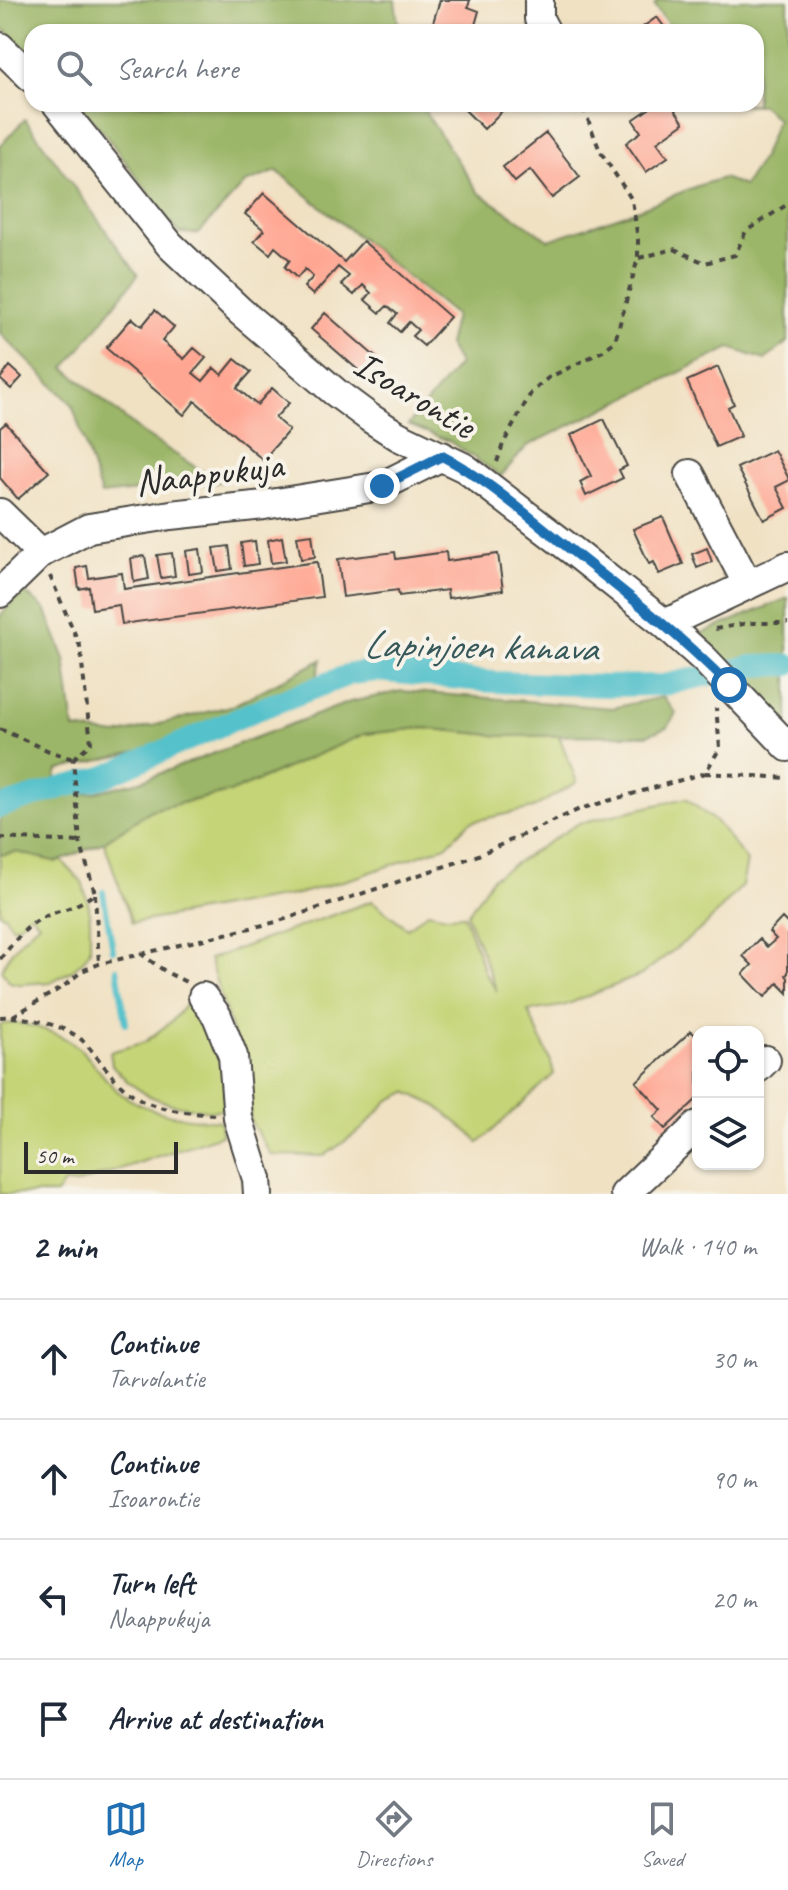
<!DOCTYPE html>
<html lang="en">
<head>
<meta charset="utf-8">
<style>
  body { margin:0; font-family:Caveat,sans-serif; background:#f6f6f7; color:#1f2937 }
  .controls { position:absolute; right:24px; bottom:24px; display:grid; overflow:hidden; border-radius:16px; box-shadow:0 2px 6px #0004 }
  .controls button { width:72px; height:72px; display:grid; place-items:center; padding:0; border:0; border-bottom:2px solid #e0e1e3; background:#fff; color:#1f2937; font:40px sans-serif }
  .scale { position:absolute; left:24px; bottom:20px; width:154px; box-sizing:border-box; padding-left:8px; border:4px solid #2b2b2b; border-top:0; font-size:22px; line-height:28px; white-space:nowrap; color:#2b2b2b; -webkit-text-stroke:6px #f7f3e8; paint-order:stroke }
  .stop { position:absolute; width:24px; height:24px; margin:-18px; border:6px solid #1f6fb2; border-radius:50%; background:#fff }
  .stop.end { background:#1f6fb2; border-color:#fff; box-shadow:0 2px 8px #0008 }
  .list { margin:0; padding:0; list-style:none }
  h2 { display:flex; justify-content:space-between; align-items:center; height:104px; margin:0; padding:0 32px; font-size:34px }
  h2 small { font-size:26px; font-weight:400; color:#747a83 }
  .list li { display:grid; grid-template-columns:52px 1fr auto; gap:24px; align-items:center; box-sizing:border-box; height:120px; padding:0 32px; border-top:2px solid #e0e1e3 }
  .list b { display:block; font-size:30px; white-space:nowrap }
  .list p { margin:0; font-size:26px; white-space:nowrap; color:#747a83 }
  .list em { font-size:26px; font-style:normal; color:#747a83 }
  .icon { flex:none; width:44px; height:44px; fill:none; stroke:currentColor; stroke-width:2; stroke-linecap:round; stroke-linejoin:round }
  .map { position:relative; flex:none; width:788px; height:1194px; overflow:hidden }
  .search { position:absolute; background:#fff; box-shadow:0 2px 6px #0004; left:24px; right:24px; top:24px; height:88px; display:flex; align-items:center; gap:20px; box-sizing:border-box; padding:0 28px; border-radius:24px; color:#747a83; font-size:30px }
  .sheet { height:584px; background:#fff }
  nav { display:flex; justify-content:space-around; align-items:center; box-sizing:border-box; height:112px; border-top:2px solid #e0e1e3; background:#fff; font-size:22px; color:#747a83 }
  nav a { display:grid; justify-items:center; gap:4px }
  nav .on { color:#1f6fb2 }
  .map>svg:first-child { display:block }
  .green { fill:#c4d476; stroke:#788050; stroke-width:2 }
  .forest { fill:#9bb667; stroke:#637049; stroke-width:2 }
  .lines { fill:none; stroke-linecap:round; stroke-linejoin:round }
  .stream { stroke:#54c1cb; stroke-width:6 }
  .canal { stroke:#54c1cb; stroke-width:22 }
  .building { fill:#ffa692 }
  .minor-casing { stroke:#494642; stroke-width:32 }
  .path { stroke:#494642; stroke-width:4; stroke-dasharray:6 6; stroke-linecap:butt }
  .minor { stroke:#fff; stroke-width:28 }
  .route { stroke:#1f6fb2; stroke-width:10 }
  .labels { text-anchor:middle; stroke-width:8; stroke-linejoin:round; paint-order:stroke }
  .street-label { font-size:38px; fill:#2b2b2b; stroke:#f7f3e8 }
  .water-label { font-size:40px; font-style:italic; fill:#37585b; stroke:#f7f3e8 }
</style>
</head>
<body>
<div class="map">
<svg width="788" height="1194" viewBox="0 0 788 1194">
  <rect width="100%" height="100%" fill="#f7f3e8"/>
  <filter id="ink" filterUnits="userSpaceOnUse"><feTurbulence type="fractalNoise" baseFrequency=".0125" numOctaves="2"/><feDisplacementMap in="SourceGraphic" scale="16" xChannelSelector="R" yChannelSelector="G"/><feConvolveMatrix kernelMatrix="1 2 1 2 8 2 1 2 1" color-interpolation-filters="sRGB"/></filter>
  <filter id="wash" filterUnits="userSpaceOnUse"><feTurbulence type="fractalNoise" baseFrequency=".006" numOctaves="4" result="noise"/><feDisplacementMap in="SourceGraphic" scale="32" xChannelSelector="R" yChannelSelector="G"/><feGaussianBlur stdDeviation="1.8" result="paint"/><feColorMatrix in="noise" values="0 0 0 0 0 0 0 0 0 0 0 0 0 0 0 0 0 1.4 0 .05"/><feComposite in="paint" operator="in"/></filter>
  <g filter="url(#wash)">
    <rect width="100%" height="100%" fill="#f0e1c3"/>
    <!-- green -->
    <path class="green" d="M423,728L503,736H559L577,782L533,808L470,822L446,846L360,876L298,894L132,923L104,842L151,810L234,791L364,734Z
      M686,798L718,824L747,861L742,886L705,926L641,975L563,1006L528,1011L550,1059L554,1074L479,1143L471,1134L435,1105L407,1092L388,1101L362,1129L324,1156L271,1155L251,1122L245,1071L209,959L372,901L407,928L428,912L446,916L464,915L485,973L497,991L467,915L492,878L579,823Z
      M0,843L61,860L82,882L89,906L90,922V950L83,961L71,971L51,982L19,984L10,982L2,970C8,952 24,936 39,923L30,913L20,924L13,927L4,915L0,913Z
      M190,999H198L225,1060L224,1109L211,1111L170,1104L147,1095L128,1082L112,1065L110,1052L145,1042L173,1020Z
      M17,1023C40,1027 66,1035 83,1052C96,1065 106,1082 120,1093C149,1114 185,1119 220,1121L221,1135L76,1184H64L56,1194H0V1026L3,1024Z"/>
    <!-- forest -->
    <path class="forest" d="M0,0H395L399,32H32V54L0,26Z
      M659,0H788V342L765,360L730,348L527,446L501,476L449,441L408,425L459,364L448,345L455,315L277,171L245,183L198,234L179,233L104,133L78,104H420L478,192L549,240L632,212L697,186L723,178L744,186L763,156L777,119L762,105L736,104H756V32H674L654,5Z
      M25,119L138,275L65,368L142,433L219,482L101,495L72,404L0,333V146Z
      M22,590L45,609L65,659L74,729L117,735L234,705L321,660L317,677L140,751L58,770L51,795L92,793L140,781L350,702L402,691L612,708L663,697L676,713L668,727L647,735L503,736L423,728L364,734L234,791L151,810L104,842L57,862L16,852L0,855V616Z
      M788,598V729L736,687L700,634Z"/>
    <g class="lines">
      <!-- stream -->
      <path class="stream" d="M103,892L113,950
        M117,969L126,1023"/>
      <!-- canal -->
      <path class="canal" d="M0,807L64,787L104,777L252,712L351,674L376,671L493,682L605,686L664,685L751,666L788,665"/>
    </g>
    <g id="blocks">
      <!-- building -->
      <path class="building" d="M440,0H470L468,7L479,11L473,32H439L431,29Z
        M657,17L668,32H636Z
        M459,104H509L484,129Z
        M656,104H671L684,123L657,142L668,157L646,172L626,143L641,132L633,120Z
        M546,133L580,177L552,198L530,170L515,182L503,167Z
        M264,193L344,262L363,241L450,317L424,346L412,336L418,330L409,322L400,332L390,323L397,314L387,306L380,313L365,300L371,293L363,285L354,295L341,284L349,276L338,267L313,295L304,287L313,277L305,269L297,278L285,267L290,260L275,247L270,254L254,241L264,230L245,214Z
        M155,310L174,327L162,341L184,359L194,348L206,358L193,373L203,381L214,368L222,375L235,359L251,372L237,388L257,405L272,388L289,403L275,418L289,430L263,460L195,401L184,415L106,348L132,318L142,326Z
        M325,313L379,360L365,376L311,329Z
        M10,366L22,377L11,389L0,379Z
        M718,367L734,404L728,407L741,436L716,447L687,381Z
        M604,419L627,466L619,470L623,478L586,496L580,482L591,476L571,435Z
        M6,423L49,472L18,499L0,478V428Z
        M774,450L788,477V481L776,487L787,508L764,520L737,468Z
        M663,517L683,564L659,574L654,562L649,564L633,529Z
        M312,534L315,557L301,559L297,536Z
        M282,537L286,561L271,563L268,540Z
        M255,541L258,564L244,566L241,543Z
        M229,546L232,569L218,571L214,548Z
        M707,548L712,562L697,568L692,554Z
        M200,549L203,572L189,574L186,551Z
        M395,552L396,559L446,552L447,561L498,554L503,590L448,598L447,590L399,596L398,590L343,597L338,559Z
        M172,553L175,576L161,578L157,555Z
        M145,556L149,579L134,582L131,558Z
        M317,562L322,597L122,624L119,605L92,609L89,587L79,589L76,568L87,566L89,578L122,573L124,589Z
        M782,918L788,924V973L786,975L788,978V993L778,983L765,997L743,974L752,965L743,956L759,939L767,947L776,939L769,932Z
        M691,1031L698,1038V1098L665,1129L654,1117L662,1110L636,1082Z"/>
    </g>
  </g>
  <g filter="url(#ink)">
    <use href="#blocks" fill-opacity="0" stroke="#494642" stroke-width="2"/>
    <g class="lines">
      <!-- minor casing -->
      <g class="minor-casing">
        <path id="minor" d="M539,0V19L546,32
          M0,47L32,78
          M57,104L170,245L240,311L335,392L370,418L398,436L465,468L573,551L665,624L704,659L788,747
          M690,474L748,585
          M0,513L41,553L89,528L171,515L264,505L382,486L442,456
          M0,593L41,553
          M665,624L788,566
          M203,997L217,1016L233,1056L238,1118L257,1179L258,1194
          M758,1068L766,1060
          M625,1194L698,1125"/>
      </g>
      <!-- path -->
      <path class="path" d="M639,258L674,249L705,263L735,255L746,231L788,204
        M497,462L503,444L531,393L548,378L603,351L615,341L638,258V239L632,200L600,151L582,104
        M50,576L80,646L91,743L73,759
        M715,629L749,623H788
        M0,729L49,751L73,759
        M705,773L788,778
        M0,838L80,842
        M95,894L99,964
        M140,953L166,972L186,982
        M0,959C13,944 24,927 42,918C63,908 75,909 95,893L80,842L73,759
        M13,1016L64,986L82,971L99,964L276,922L476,856L580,809L705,773L720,748L716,708
        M0,1017C22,1015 66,1025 83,1041C103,1062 118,1090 146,1102C165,1111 193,1113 214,1115"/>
      <!-- minor -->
      <use href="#minor" class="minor"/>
    </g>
  </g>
  <g class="lines" filter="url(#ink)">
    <!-- route -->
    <path class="route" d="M382,486L442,456C485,478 523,512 561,542C619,588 677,632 729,685"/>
  </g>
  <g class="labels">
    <!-- street labels -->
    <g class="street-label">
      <text transform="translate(415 394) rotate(31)" y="13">Isoarontie</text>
      <text transform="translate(209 473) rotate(-7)" y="13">Naappukuja</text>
    </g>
    <!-- water labels -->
    <g class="water-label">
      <text transform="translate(480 645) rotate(1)" y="14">Lapinjoen kanava</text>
    </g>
  </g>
</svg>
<div class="controls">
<button><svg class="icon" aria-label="locate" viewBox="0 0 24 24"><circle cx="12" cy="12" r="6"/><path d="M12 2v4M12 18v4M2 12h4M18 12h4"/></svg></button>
<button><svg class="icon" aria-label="layers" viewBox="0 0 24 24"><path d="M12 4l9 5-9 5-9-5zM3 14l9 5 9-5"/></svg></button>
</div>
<div class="scale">50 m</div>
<div class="stop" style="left:729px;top:685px"></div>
<div class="stop end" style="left:382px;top:486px"></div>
<div class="search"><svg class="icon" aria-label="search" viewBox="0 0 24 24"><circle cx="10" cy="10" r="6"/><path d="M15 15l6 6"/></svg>Search here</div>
</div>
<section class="sheet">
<h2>2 min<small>Walk · 140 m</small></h2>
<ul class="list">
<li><svg class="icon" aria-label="ahead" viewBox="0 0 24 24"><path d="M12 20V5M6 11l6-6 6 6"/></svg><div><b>Continue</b><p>Tarvolantie</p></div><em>30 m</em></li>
<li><svg class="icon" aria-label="ahead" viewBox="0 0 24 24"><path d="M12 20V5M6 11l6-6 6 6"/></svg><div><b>Continue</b><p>Isoarontie</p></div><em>90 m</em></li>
<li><svg class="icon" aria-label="left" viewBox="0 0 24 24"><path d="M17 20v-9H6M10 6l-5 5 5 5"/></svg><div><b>Turn left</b><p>Naappukuja</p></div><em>20 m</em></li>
<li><svg class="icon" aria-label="arrive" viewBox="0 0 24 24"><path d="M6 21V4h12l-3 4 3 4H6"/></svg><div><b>Arrive at destination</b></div></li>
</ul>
</section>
<nav>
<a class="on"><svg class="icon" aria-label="map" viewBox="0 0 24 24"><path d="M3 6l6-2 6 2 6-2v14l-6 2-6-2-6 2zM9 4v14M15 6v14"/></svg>Map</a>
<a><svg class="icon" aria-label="directions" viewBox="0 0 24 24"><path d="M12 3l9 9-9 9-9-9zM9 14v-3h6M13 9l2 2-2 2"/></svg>Directions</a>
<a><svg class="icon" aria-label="saved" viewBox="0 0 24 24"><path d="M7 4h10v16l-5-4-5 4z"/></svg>Saved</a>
</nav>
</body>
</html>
